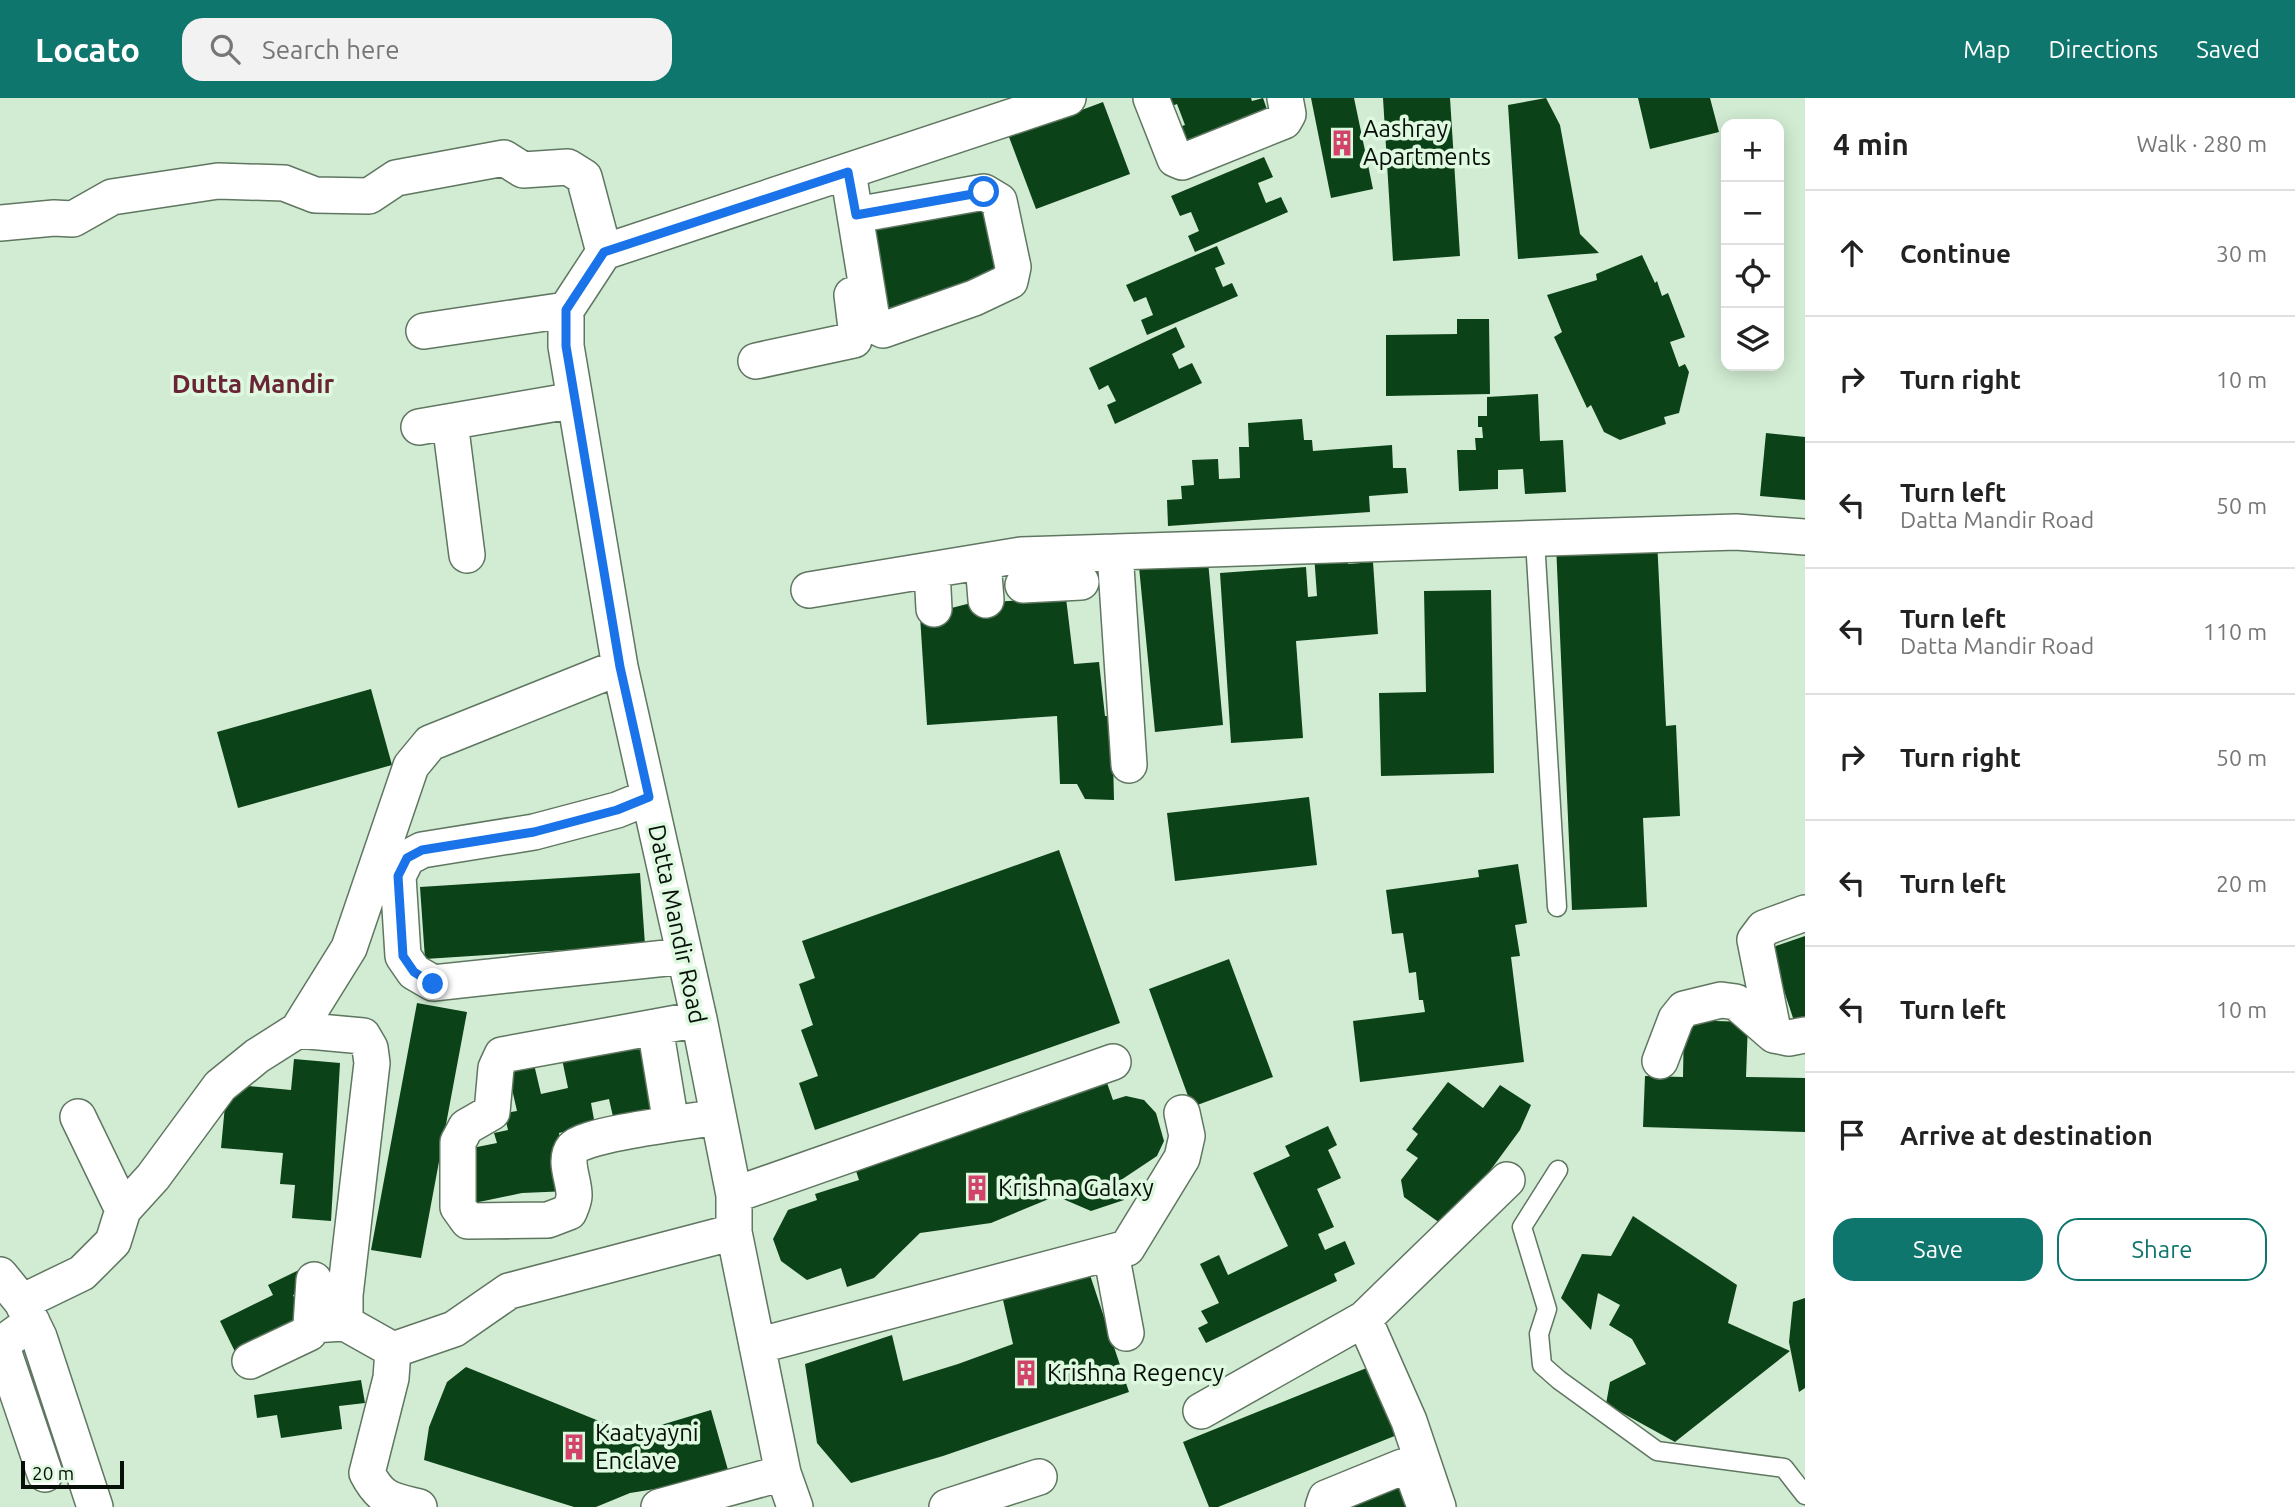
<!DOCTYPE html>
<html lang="en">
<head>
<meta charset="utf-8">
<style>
  body { margin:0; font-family:Ubuntu,sans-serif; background:#f2f2f2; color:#222 }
  .controls { position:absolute; right:21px; top:21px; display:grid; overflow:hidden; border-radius:14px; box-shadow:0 4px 18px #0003 }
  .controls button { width:63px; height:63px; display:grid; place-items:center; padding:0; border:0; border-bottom:2px solid #e0e0e0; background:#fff; color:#222; font:35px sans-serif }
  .scale { position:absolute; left:21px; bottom:18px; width:103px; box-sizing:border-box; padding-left:7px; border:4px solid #071008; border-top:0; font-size:19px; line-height:24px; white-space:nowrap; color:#071008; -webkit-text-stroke:5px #dff9e0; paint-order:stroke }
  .stop { position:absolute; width:21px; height:21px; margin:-16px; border:5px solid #1a73e8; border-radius:50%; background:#fff }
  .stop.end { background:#1a73e8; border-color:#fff; box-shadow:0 2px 7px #0008 }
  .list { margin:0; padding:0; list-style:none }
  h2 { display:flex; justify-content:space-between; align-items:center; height:91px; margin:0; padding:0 28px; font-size:30px }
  h2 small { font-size:23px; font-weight:400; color:#767676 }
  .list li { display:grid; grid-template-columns:46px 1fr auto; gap:21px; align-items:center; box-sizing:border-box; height:126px; padding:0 28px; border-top:2px solid #e0e0e0 }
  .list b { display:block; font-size:26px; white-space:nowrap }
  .list p { margin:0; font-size:23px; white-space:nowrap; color:#767676 }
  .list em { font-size:23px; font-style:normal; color:#767676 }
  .actions { display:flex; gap:14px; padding:21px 28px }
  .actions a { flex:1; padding:16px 0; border:2px solid #0f766e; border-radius:21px; text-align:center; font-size:24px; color:#0f766e }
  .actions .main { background:#0f766e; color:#fff }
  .icon { flex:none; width:38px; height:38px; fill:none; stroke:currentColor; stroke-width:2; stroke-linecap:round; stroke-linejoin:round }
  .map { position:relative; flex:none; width:1805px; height:1409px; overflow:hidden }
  header { display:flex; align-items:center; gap:42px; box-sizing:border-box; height:98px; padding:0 35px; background:#0f766e; color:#fff }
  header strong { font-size:33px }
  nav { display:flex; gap:38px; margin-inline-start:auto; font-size:24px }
  .search { width:490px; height:63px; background:#f2f2f2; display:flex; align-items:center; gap:18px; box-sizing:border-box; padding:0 24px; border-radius:21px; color:#767676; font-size:26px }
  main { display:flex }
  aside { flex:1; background:#fff }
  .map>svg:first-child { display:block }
  .building { fill:#0c4217 }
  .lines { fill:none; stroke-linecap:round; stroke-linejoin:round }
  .service-casing { stroke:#5f7660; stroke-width:21 }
  .minor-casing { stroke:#5f7660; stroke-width:38 }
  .service { stroke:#fff; stroke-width:18 }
  .minor { stroke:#fff; stroke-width:35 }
  .route { stroke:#1a73e8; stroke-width:9 }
  .labels { text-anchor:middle; stroke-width:7; stroke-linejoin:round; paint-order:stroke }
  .poi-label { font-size:24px; fill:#071008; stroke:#dff9e0; text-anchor:start }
  .street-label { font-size:24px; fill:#071008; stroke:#dff9e0 }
  .neighbourhood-label { font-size:26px; font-weight:bold; fill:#692435; stroke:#dff9e0 }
</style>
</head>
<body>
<header>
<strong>Locato</strong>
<div class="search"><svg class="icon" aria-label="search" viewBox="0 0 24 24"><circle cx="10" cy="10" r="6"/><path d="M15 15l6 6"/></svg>Search here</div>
<nav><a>Map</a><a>Directions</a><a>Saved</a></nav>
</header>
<main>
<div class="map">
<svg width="1805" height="1409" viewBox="0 0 1805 1409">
  <rect width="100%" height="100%" fill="#d2ecd3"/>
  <!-- building -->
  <path class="building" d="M1169,0H1251L1252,3L1263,0L1271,23L1187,53L1179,29L1185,27L1177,6L1172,8Z
    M1311,0H1354L1373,91L1331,100Z
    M1383,0H1450L1460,158L1393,163Z
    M1546,0L1560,27L1580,136L1599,155L1518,161L1508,7Z
    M1638,0H1710L1719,34L1650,51Z
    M1103,4L1130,76L1036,111L1009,39Z
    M1264,59L1273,79L1258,85L1266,105L1281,99L1288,114L1195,154L1188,138L1199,133L1191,114L1180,118L1171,98Z
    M991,100L1005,176L881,223L865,117Z
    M1217,148L1225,166L1215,170L1223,189L1232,185L1238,198L1147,237L1141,222L1153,217L1146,199L1134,204L1126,187Z
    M1642,157L1655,185L1657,183L1662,198L1668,195L1685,239L1670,244L1679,269L1685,266L1689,274L1679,315L1664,319L1666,326L1620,342L1604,334L1591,307L1587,310L1554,239L1562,234L1547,197L1597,182L1596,176Z
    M1457,221H1489L1490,296L1386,298V237L1457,236Z
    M1176,229L1185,249L1172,256L1179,271L1192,265L1202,285L1115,326L1107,307L1116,303L1108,287L1099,292L1089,270Z
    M1538,296L1540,343L1563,342L1566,394L1525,396L1523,371L1498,372V391L1459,393L1457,352H1476L1475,340H1483L1482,329H1478V318H1487V299Z
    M1302,321L1304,342H1312L1313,353L1392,347L1393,370H1406L1408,395L1369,398L1370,414L1168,428L1167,402L1182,401L1181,388L1194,387L1192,362L1218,361L1219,381L1240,380L1239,349H1249L1248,325Z
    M1766,335L1805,339V402L1760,398Z
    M1657,441L1666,628L1676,627L1680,718L1643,720L1647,809L1572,812L1556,446Z
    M1347,453L1348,466L1373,464L1378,536L1296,543L1303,640L1231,645L1220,475L1306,469L1308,499L1317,498L1314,456Z
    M1208,463L1223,627L1155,634L1139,469Z
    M1491,492L1494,675L1381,678L1379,595L1426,594L1424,493Z
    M1066,500L1074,566L1099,564L1105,618H1112L1114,702L1085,701L1077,686H1060L1057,618L927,627L920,518L971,505Z
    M371,591L392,667L238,710L217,634Z
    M1309,699L1317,767L1175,783L1167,715Z
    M1059,752L1120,925L815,1032L799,985L818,978L801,932L813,927L799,886L815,880L802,843Z
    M1518,766L1527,825L1515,827L1520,858L1511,859L1524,964L1360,984L1353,923L1425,914L1423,902H1419L1416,874L1409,875L1403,835L1392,836L1386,792L1479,779L1478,772Z
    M640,775L645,847L425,861L420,789Z
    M1805,838V919L1794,923L1770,850Z
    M1229,861L1273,979L1192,1009L1149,891Z
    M417,905L467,914L421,1160L371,1152Z
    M1684,922L1748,924L1746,979L1805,980V1034L1643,1029L1645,978L1683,979Z
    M651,936L665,1012L614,1023L609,1001L591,1005L595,1027L559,1035L569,1093L522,1095L474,1105L462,1052L497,1045L494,1035L508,1032L504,1015L517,1013L507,969L533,962L541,996L568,990L561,956Z
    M294,961L340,965L331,1123L292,1120L295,1087L280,1086L283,1055L221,1050L227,986L291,992Z
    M1106,982L1113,1002L1126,998L1144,1002L1156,1015L1164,1043L1157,1058L1118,1084L1124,1102L1091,1113L1056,1098L991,1125L920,1135L874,1180L847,1189L841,1170L807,1182L781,1163L773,1141L788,1112L817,1102L815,1096L859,1082L854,1067Z
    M1448,984L1483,1010L1500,987L1531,1007L1520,1032L1467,1104L1444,1128L1404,1099L1401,1082L1418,1060L1406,1052L1418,1036L1412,1031Z
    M1328,1028L1337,1047L1328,1052L1341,1080L1317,1091L1334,1129L1318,1136L1325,1152L1345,1143L1355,1166L1334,1176L1337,1183L1206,1245L1198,1230L1208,1225L1201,1213L1219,1205L1200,1166L1219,1157L1228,1177L1288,1148L1253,1075L1290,1058L1285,1048Z
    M1633,1118L1737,1187L1728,1225L1790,1253L1675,1344L1606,1306L1610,1284L1646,1266L1632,1241L1609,1227L1620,1207L1598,1195L1591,1232L1561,1200L1582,1156L1611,1158Z
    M301,1171L310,1189L293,1197L308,1229L239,1262L220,1223L273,1197L268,1187Z
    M1089,1174L1129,1294L943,1358L851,1385L817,1345L805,1266L892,1237L903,1283L958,1266L1013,1246L1003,1202Z
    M1805,1200V1290L1799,1294L1789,1244L1793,1204Z
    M466,1269L631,1336L711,1312L730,1379L630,1395L596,1409H574L424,1362L429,1329L447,1284Z
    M1369,1269L1397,1337L1218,1409H1209L1183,1344Z
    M361,1282L365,1305L339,1308L342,1331L281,1340L277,1317L257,1320L254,1297Z
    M1404,1377L1416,1409H1325Z"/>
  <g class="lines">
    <!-- service casing -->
    <g class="service-casing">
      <path id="service" d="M1535,442L1557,809
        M1558,1072L1522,1129L1547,1211L1539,1236L1542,1267L1559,1282L1657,1353L1784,1370L1805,1397"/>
    </g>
    <!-- minor casing -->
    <g class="minor-casing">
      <path id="minor" d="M1151,0L1175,61L1182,64L1284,23L1288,16L1285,0
        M848,74L873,227L883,232L974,200L1010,183L1013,169L999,103L984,94L856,117
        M0,125L54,120L73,121L112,99L218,83L284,85L315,97L369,98L396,80L504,60L523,72L568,69L584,79L604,154
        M424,233L566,212
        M756,263L854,242L856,230L852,197
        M450,324L467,457
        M419,329L575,302
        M1115,454L1129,667
        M983,464L986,502
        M932,472L934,511
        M1023,487L1081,484
        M809,492L1021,457L1736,434L1805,439
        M649,699L617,712L534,734L422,752L407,760L398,778L403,858L414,874L433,885L685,858
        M699,921L502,957L496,970L492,1014L466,1029L458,1044V1109L468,1123L548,1122L569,1114C571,1109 574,1103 574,1098C575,1084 563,1063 573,1050C584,1036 695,1023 718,1019
        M655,929L671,1026
        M298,932L363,938L370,950L372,965L345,1197V1225L393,1252L454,1231L509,1193L734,1134
        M1774,937L1755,842L1764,830L1805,815
        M1660,963L1676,921L1684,911L1721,902L1736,904L1774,937L1789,940L1805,937
        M78,1019L123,1112
        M734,1097L1113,964
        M1111,1155L1126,1235
        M0,1177L22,1204L39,1239L95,1409
        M22,1204L82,1175L113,1144L123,1112L153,1079L220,988L257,958L298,932L349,850L411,668L430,645L620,569
        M1364,1221L1507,1082
        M32,1224L7,1242L3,1252L45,1376
        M311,1227L314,1182
        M757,1248L1127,1150L1182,1060L1187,1038L1182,1015
        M393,1252L391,1280L367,1375C381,1402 391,1402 419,1409
        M250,1263L309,1235L311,1227L345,1225
        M1201,1313L1364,1221L1409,1323L1438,1409
        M659,1409L783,1375
        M795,1409L783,1375L734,1134V1097L699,921L620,569L566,248V212L604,154L1068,0
        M947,1409L1039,1379
        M1323,1409L1326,1400L1402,1369L1413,1376L1424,1406"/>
    </g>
    <!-- service -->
    <use href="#service" class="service"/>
    <!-- minor -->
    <use href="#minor" class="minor"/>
  </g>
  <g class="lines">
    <!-- route -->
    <path class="route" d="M433,886L414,874L403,858L398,778L407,760L422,752L534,734L617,712L649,699L620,569L566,248V212L604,154L848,74L856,117L984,94"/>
  </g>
  <!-- icons -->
  <defs>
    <g id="building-bare" transform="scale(2.1)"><path d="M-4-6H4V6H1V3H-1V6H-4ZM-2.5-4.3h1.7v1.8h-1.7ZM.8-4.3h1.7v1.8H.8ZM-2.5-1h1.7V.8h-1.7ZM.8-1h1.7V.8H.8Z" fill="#d1436b" stroke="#dff9e0" stroke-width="2.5" paint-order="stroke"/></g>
  </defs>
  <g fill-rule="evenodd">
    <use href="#building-bare" x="1342" y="45"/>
    <use href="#building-bare" x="977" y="1090"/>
    <use href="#building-bare" x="1026" y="1275"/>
    <use href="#building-bare" x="574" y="1349"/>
  </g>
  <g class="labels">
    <!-- poi labels -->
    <g class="poi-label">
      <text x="1363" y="39">Aashray<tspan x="1363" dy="28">Apartments</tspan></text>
      <text x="998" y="1098">Krishna Galaxy</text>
      <text x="1047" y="1283">Krishna Regency</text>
      <text x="595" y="1343">Kaatyayni<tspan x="595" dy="28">Enclave</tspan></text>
    </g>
    <!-- street labels -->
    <g class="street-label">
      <text transform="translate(677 826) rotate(78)" y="8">Datta Mandir Road</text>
    </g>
    <!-- neighbourhood labels -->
    <g class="neighbourhood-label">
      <text x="253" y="295">Dutta Mandir</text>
    </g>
  </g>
</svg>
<div class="controls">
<button>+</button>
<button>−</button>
<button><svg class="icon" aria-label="locate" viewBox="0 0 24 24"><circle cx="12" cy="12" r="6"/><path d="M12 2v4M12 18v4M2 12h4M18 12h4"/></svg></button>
<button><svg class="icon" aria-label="layers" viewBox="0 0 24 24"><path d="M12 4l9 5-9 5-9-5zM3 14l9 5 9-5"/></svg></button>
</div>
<div class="scale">20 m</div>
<div class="stop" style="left:984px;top:94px"></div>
<div class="stop end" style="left:433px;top:886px"></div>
</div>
<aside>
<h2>4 min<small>Walk · 280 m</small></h2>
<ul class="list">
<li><svg class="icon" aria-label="ahead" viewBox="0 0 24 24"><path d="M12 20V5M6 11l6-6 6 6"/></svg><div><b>Continue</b></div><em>30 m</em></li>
<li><svg class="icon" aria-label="right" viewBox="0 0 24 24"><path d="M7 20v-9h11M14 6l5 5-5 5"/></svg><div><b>Turn right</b></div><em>10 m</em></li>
<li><svg class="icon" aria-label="left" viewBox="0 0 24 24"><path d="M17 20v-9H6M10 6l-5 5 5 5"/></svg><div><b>Turn left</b><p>Datta Mandir Road</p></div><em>50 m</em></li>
<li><svg class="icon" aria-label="left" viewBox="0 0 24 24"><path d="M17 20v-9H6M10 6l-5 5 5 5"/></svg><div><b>Turn left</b><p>Datta Mandir Road</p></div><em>110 m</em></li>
<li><svg class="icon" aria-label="right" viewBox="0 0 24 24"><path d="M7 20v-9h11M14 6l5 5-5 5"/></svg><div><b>Turn right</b></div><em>50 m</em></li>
<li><svg class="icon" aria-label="left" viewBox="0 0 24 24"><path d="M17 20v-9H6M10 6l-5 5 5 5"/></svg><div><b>Turn left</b></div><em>20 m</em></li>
<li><svg class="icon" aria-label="left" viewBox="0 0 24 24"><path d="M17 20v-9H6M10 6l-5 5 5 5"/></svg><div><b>Turn left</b></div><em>10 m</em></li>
<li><svg class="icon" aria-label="arrive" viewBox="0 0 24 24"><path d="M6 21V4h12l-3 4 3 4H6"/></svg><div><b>Arrive at destination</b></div></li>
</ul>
<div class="actions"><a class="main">Save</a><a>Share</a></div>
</aside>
</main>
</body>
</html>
